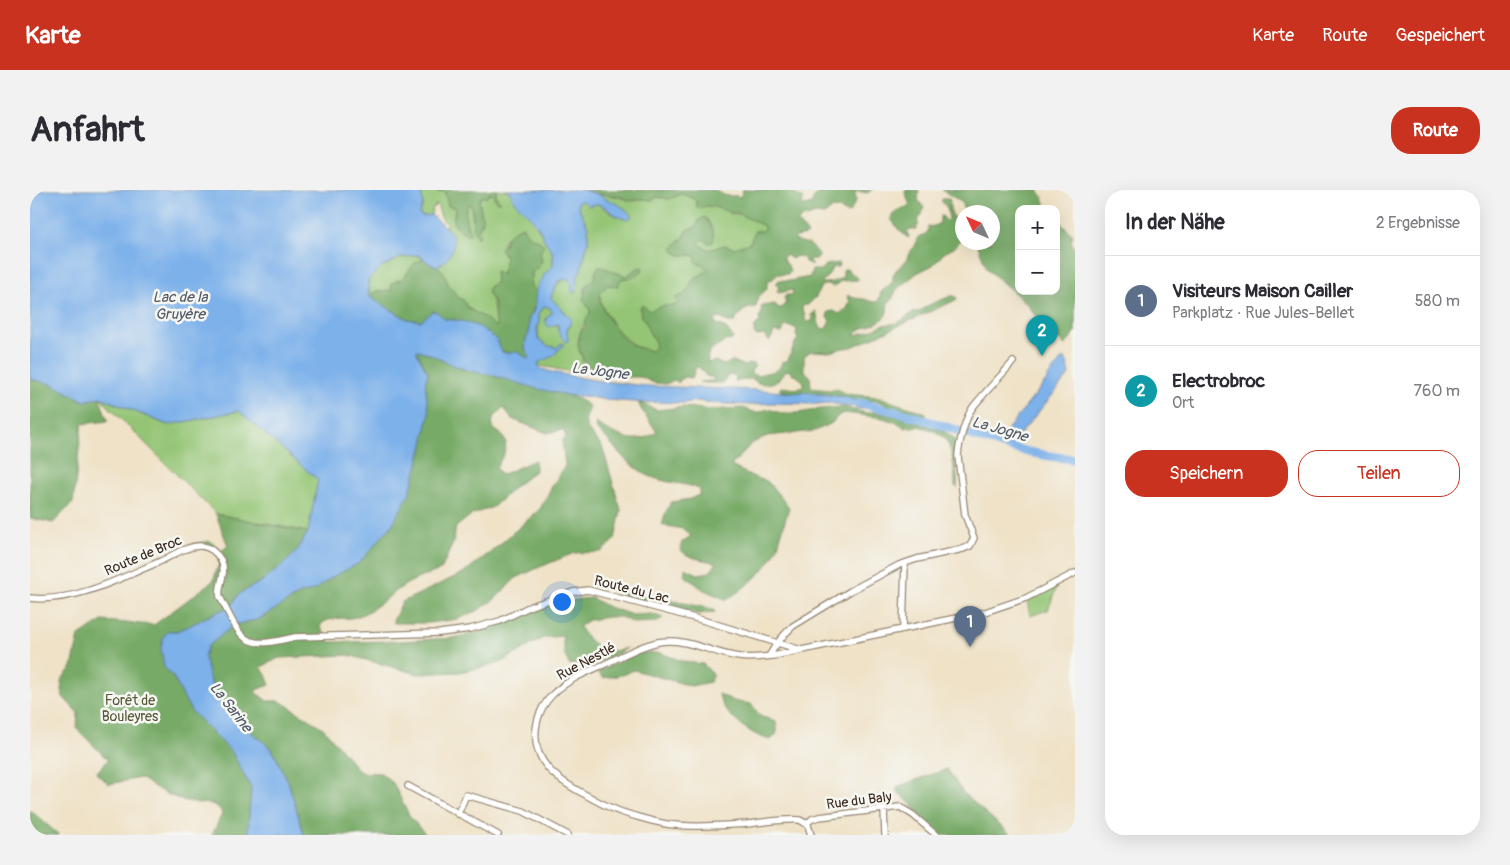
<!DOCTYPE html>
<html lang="de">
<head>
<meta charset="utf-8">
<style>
  body { margin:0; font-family:Pangolin,sans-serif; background:#f2f2f3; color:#2b2b33 }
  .controls { position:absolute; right:15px; top:15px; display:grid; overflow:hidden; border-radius:10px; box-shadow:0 5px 20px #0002 }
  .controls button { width:45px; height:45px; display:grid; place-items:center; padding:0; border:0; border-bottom:1px solid #e1e1e2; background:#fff; color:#2b2b33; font:25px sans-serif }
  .compass { position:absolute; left:925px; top:15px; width:45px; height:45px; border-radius:50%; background:#fff; box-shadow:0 5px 20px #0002; rotate:314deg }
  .you { position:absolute; left:531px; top:411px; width:18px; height:18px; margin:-12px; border:4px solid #fff; border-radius:50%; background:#1a73e8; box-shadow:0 0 0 8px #1a73e833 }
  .badge { display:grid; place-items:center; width:32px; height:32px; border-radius:50%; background:#c8321e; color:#fff; font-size:16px; font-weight:700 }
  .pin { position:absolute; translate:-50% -41px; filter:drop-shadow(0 1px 2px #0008) }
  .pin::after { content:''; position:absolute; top:26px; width:18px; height:15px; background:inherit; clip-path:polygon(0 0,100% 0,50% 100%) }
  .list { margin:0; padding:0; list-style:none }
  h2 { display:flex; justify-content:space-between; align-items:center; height:65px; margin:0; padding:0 20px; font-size:21px }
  h2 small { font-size:16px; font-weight:400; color:#7c7c81 }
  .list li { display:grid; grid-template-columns:32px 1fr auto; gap:15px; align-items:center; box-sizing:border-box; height:90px; padding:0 20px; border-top:1px solid #e1e1e2 }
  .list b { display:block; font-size:19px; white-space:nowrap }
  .list p { margin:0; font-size:16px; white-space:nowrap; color:#7c7c81 }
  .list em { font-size:16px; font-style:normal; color:#7c7c81 }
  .actions { display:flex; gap:10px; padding:15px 20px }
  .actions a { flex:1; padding:11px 0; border:1px solid #c8321e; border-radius:20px; text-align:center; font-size:18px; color:#c8321e }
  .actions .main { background:#c8321e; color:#fff }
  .map { position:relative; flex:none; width:1045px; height:645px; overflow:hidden; border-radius:20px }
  header { display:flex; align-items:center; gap:30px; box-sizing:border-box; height:70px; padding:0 25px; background:#c8321e; color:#fff }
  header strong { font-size:24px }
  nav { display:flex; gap:28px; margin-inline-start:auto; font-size:18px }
  .intro { display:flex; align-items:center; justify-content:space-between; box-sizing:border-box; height:120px; padding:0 30px }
  h1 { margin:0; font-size:35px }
  .button { padding:12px 22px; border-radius:20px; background:#c8321e; color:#fff; font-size:18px; font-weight:700 }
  main { display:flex; gap:30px; padding:0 30px }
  aside { flex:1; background:#fff; border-radius:20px; box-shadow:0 5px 20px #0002 }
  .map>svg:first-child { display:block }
  .green { fill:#94c575; stroke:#68784a }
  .forest { fill:#7a6; stroke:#596a42 }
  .water { fill:#7db1ea; stroke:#5c6e84 }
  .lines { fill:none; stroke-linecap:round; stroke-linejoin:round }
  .river { stroke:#7db1ea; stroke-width:9 }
  .street-casing { stroke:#958672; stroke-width:8 }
  .street { stroke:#fff; stroke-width:5.5 }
  .labels { text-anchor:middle; stroke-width:5; stroke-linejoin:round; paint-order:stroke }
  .street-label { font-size:14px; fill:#3b2a1e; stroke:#f6f6f2 }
  .park-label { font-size:14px; fill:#565838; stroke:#f6f6f2 }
  .water-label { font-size:15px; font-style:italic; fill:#525965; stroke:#f6f6f2 }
</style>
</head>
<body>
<header>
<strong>Karte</strong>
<nav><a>Karte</a><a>Route</a><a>Gespeichert</a></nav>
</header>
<div class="intro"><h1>Anfahrt</h1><a class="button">Route</a></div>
<main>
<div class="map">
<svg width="1045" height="645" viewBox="0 0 1045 645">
  <rect width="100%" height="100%" fill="#f6f6f2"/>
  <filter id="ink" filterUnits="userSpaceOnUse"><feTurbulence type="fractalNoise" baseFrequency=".02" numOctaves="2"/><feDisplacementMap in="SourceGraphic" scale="10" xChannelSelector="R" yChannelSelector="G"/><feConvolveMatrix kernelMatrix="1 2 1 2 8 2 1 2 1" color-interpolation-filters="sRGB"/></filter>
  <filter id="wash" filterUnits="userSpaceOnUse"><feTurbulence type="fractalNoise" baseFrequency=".0096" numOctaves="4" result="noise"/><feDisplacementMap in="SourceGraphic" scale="20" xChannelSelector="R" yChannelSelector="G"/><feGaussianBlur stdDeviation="1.12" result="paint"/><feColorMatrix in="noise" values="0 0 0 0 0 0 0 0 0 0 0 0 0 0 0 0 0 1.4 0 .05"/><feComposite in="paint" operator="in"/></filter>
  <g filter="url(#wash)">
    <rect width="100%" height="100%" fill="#efe2c7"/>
    <!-- green -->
    <path class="green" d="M391,0H405L409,2L413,1L415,3L418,15L425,18L423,32L428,39L435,45L440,43C436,35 433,22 438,14L441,15L444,41L449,43L448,40L453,32C451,25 451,18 449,11L452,6L456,8L459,4H462L467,9L466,0H477L480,3L486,13L504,31L522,61L523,76L509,93L506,102L501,96L502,82L504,79H507L512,69L510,64V61L504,49L488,38C484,41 478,44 475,49C473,52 473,56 471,60L475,66V72L471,85L465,84L467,89L466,92L460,96L458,104C467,116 461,122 467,134V136L465,137L460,132L438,118L433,110L428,107L419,96L414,83L407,76L409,75C423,59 425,59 417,38L414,36L417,35L411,27L407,14L402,19L401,25L392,26L389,25L393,14Z
      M570,3L605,11L612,9L622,10L627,7L639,9L651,4L663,8L667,12L678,16L693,19L701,24H710L734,36V40L732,41H725L720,53L704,58L694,55L679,60L669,54V52L672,49L676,50L682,39L676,28C669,33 665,38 656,41L654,48L648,52L643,59C648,68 658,64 666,66L668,74H672L678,80L662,91L659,100L648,112L649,113L646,115L619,121L616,119H610L611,127L616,132L621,146L626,152L625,157L621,161L604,156L584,137L571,114L570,102L578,95L584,96L591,89L602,88L608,83L605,80L596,86L593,85L571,77L564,89L557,94L554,100L555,104L553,109L560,120V123C555,130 548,145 548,154C549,165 555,167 552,179L543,182L511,176L508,175V173C519,168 527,164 533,154L526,159L517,156L508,149C509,137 505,125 515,116L520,118L522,123L516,128L517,135L519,137L527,134L529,143L537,149V140L541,135C537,123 529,117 521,108C523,97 528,92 538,88L543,95L541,99L544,103L546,102L547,88L550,82L558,52V40L548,16V12L554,11L561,15L568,14L586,26L597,29L601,25L593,18L566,4Z
      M383,65L392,67L393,69L384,74L373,89L367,90L360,101H346L340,106L338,90L351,77L359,74L369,68L376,67Z
      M69,207L138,235L209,221L288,290L278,342L186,324Z
      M1027,396L1018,420L1000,426L997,411Z"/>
    <!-- forest -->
    <path class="forest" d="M405,0H466V7L471,12H467L462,4H459L456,8L452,6L449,11C451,18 451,24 453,31L448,40L450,45L449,47H446C443,40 443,36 443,29C444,25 442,20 441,15L438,14C433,22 436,35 440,43L438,46L428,39L423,31L426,18L418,16L415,3L413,1L409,2Z
      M554,0H685C689,2 694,6 699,6C704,6 705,5 710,7L713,0H760L773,9L772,15L775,16L782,14C783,10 784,6 788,3C799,0 828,0 842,0L837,3L828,1L825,3L826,11L819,23H815L812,20L803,18L794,25L786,24L770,29L768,33L772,38L778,43L777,45L766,47L764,49L767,51L779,54L790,66L786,69H780L779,71L782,75L781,76L778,73L775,72L774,68C769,66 767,65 762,69L756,65L753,67V70L758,75L760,82L758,84H747L743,89L737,91V99L728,107L726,117C714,118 710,123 705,132H698L690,128L685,130V133L694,137L703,147L702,150L695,151C686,161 676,155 678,173L686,171L693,175C696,175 699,172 702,171C706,171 710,175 714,176L722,173L725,176L721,181L722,184L728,186C737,180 749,185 752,172L758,170L765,153L768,149L766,144L767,142L766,138L757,136L753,138V142L751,143L744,142L741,149L739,151L734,145L728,146L724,144L725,136L730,131L729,127L732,122L731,118L732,116L745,114L749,118H752L756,112L754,108L756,105H762L763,100H762L749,103L747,101L749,97L745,94L749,90L759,91L780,87L782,80H790L796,75L808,73L810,75L808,77H803L797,87L792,91L793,93C799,93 809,91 813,86V81L814,79H817C820,83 824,84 828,88V90L811,91L803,97L799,94L791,96L786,107L778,115H774L772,118V120L775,124V129L778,132L782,131L783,129L781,125L786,121C788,126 787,132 791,138L796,139L800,131L797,127L798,122L804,121L809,124L817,119L820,110L817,108L818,105C825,109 826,108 834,109C838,110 841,112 846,112L849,110L851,102L863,92V86L866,80L876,71L879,63L883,58L888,47L894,45L898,41V37L904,36L910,33V26H912L917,31L919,29L917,18L912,12V9H919L920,11C918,21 926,32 932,39V49L924,58L914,63L903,75L887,83L867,99L862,109L858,113C857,117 858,121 856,125C849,136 834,135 825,143V145L837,142L852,135L868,133L882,123L890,121L899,115L921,106H924L927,108L926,110L822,157L813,158L800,162L781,161L774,166V180L780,186L781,198L800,200L806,198L816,204L850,207L865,213L893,222L896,223V226L867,219L848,211L824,210L816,207L786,203L772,202L764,203L751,201L749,199L752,197C760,198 765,200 773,197L774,193C772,188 762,184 758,180L754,182L748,191C743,193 734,195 728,193C722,190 727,190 721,189C715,188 711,192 705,191L706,187L704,185H699L692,193H677L669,192L683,191L684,188L676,186L669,177H666L662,188L654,187L648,193L645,190L636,194L624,193L611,187H593L577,183L569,179L559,177L554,172L548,155L550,144L555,136V131L560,123V120L553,109C557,98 554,96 564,89L565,83L568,77H571L596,86L608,78L612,77L613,80C612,81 603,88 602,88C598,89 595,88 591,89L588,96L578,95L571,102C570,106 569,111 571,114C577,128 589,146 602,155C607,158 615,159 621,161C630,154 622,147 618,140C618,139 616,133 616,132L611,127L610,117L613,115L619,121L632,116L646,115L648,113L646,108L656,103L662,91L678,80L672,74L666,73V66L660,65H649L643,59L648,52L654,48L658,39L666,38L669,30L675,27C680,34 686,43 683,52L679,53L672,49L669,54L679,60L694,55L704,58L720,53L725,41H732L734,39V36L707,23C697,24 688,15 677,16C674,16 672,18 669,19L666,17L667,12L663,8L651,4L639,9L627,7L622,10L612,9L600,11L589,6L558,3Z
      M876,0H889L888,10L894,18L892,24L887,32L889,34L886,39H880L877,42L879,47L878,48L868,39L861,29L862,25L873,18L878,17L880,15L875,3Z
      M912,0H1008L1013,7L1017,19H989V101H1026V28L1043,45L1041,51L1045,61V144L1035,155L1011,134L997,114L957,79L947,53L962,52V22H935L931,12Z
      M493,36C495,48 507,47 514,55L510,63L512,72L502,82V87L500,94L506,102V105L505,116L499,128V143L496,149L495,158L500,167L498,169L491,164L472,162L463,147L448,136L432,131L415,129L412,127L391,131L377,129L350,114L340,106L346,101L352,102L356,100L361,101L362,100L361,95L362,93L373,89L384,74L393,69V67L400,74L409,77L413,81L419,96L428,107L433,110L438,118L458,130L464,136H467V134C463,126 466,119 463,112C461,107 458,105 457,99L466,92L465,81H466L471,85L475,72V66L470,58L474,55C475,46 484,39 493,36Z
      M387,160C406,165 421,177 440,181C447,183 455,183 463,185C478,188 492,194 507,198C525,203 546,204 560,217L555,231L558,240L572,256L591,320L585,349L571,362L544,363L510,377L486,388L465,409L447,421L428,429L399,433H364L363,431L372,412L433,383L461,362L510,319L522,296L535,276L532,250L536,247L533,240L517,243L482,229L474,218L463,228L462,238L470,243L476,252L474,264L466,278L471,285L505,270V281L488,294L463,317L441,325L426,337L423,353L411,380C399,384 387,388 375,395C359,405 345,421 326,427C315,430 298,425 290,436L300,452L370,451L423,448L465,438L489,424L505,418L532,411L562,408L576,416L602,425L622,424L633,428L628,432L603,433L591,427H578L559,430L550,436C551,442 555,445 559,449C572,462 579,463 597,458C579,471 561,474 539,475L535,465L532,446L513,448L472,472L450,478L429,482L388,484L318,465L249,468L231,477L236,485L240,495L224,501L237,511H250L293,538L330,582L351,583L363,593L380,627L396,645H274L258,591L241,558L202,527L189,510L180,491L174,466L178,456L195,441L204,435L229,429L270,404L284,400L304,386L380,301L392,259L399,224L395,193L398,183L387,162Z
      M0,189L22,194L54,211L69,207L78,231L52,234L43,313L23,333L0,328Z
      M608,212L627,220L654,217L682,220L713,218L727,223L738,219L751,223H768L791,219L812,217L836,223L844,222L868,227L912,240L926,250C922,267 929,280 927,298L925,296C925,285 923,258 915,249C908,241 897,238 886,236L883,237L875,238L870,234L853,228L815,223L809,225L802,233L785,241L737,246L721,254L701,276L726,288L737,291L759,317C755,330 752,343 748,356C738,380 718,395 697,410L674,400L654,385L655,378L668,384L680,382L687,373L665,368L657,365L650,360L652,352L661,346L653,339L632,335L635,324L641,312L660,309L669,305L670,299C653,292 634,294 617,285C609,280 598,273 592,266C583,257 577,247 567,240L565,233C587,245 603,257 627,242L611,219Z
      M186,324L278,342L267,361L253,375L234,390L209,404L200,417L187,422L157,437L147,441H138L134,477L142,485L161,521L202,562L221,598L218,638L219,645H182L192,624C190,618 187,616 181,614C174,613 167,614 161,612C142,609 126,598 110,588L79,594L66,583L78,570L47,539L48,523L33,507L31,490L42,477L49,446L72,431L124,435L183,391L189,373L187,364L180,357L163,354L180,351L191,361L198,356Z
      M574,391C581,395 587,394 594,398C599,400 604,402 610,404L683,419L685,422L668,424L603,409L583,402L574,397L571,393Z
      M609,463H631L652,471L673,474L684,485L680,492L661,496L604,480L592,485L573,488L567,482Z
      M689,504L704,511L721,514L731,527L745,530C748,539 749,545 740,550C722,546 691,524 689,504Z
      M917,579L934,604L981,645H910L897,635L881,614L866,600L869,596Z
      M0,620L29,645H0Z"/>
    <!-- water -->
    <path class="water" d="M0,0H391L393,14L389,24L392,26L401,25C405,28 420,41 422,45C427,57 418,72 407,76L400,74L389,65L372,67L351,77L338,90L339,104L341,108L377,129L391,131L403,121L407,122L415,129L432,131L450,137L467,150L472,162L478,163L488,162L498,169L500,167L495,158L496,149L499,143V128L503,123L505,116L507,96L513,88L514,84L523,76V63L515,51L511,42L504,31L486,13L480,3L477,0H554C559,3 564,2 569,5C580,11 596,16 602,27C590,34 579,16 567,14C566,14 560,15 559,16L554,11L548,12V16L558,37V52L550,82L547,88L546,102L544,103L541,99L543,95L538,88L529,91L523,102L521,108L542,130L537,140L538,151L536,152C533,150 530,144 528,141V134L519,137L517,135L516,128L522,123L520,118L515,116L509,122V133L507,138L508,149L518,156L525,157L526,159L531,153L534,154L523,166L508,173L510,178L521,182L564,190L616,196L728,200L764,203L772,202L816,207L824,210L840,211L842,212L840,218L829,219L823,216L819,217L801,213L786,214L740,213L721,215L681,213L668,211L652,213L626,212L617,213L577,210L555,206H542L508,199L462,185L440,181L423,175L395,162L387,160V163L398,183L395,193L399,224L392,259L380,302L362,335L329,373L304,386L284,400L270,404L229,429L204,435L178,456L174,466L180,491L189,510L202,527L241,558L258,591L274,645H255L252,642L253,645H219L218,639L221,598L202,562L161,521L142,485L134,477L131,458L133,448L138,441H147L157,437L187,422L200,417L209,404L234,390L253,375L267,361L278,342L288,290L209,221L138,235L70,207L55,211L22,194L0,189Z
      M1033,168L1037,172L1039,185L985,250L981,258L966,254L1017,190V188Z"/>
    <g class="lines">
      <!-- river -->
      <path class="river" d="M830,213C846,217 863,221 879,225C935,241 985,265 1045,269"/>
    </g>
  </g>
  <g filter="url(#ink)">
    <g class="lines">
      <!-- street casing -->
      <g class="street-casing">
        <path id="street" d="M0,408C44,413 91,388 131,371C143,365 157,356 170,356C179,356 187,363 191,370C198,383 187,395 190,407C213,452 212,460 265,447L410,443L440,439L470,431L501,416L543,402L558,400L672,430L771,460
          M873,439L875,373
          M739,466C746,454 753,445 763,436L822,400L869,375L887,369L933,359L940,356L944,348L935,325L928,266C929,253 935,228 943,217C956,201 970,187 983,172
          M378,596L468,645
          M854,619L855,645
          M428,624L436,605L493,621L538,645
          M776,634L782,629L789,627L870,617L883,625L906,645
          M781,645L778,635L770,630C752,629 734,632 717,634C693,635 668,638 645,635C630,634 615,629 601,625C585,621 570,613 556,605C527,590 499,571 507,533C509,522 515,512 523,504C537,490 557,482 575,474C592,466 609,456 628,452C656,447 681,463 709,467C720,469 731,467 743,466L955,422L996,408L1045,383"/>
      </g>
      <!-- street -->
      <use href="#street" class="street"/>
    </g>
  </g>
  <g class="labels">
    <!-- street labels -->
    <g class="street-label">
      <text transform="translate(113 365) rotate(-23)" y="5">Route de Broc</text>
      <text transform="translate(602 399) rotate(14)" y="5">Route du Lac</text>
      <text transform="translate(556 471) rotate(-28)" y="5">Rue Nestlé</text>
      <text transform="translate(829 610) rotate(-7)" y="5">Rue du Baly</text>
    </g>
    <!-- park labels -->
    <g class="park-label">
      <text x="100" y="515">Forêt de<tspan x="100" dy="16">Bouleyres</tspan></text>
    </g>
    <!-- water labels -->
    <g class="water-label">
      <text x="150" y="112">Lac de la<tspan x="150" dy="17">Gruyère</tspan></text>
      <text transform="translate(570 181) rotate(7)" y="5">La Jogne</text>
      <text transform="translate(970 239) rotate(16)" y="5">La Jogne</text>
      <text transform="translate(201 517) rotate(52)" y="5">La Sarine</text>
    </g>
  </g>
</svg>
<div class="controls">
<button>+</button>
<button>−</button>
</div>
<svg class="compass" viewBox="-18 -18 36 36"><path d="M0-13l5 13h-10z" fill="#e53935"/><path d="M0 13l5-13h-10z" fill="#7c7c81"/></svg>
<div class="you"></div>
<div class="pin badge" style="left:940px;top:457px;background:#5c6f8a">1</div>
<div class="pin badge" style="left:1012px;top:166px;background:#0f9aa8">2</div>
</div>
<aside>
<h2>In der Nähe<small>2 Ergebnisse</small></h2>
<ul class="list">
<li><span class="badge" style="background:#5c6f8a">1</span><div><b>Visiteurs Maison Cailler</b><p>Parkplatz · Rue Jules-Bellet</p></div><em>580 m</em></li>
<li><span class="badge" style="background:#0f9aa8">2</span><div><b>Electrobroc</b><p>Ort</p></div><em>760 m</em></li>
</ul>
<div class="actions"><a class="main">Speichern</a><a>Teilen</a></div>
</aside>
</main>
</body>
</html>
